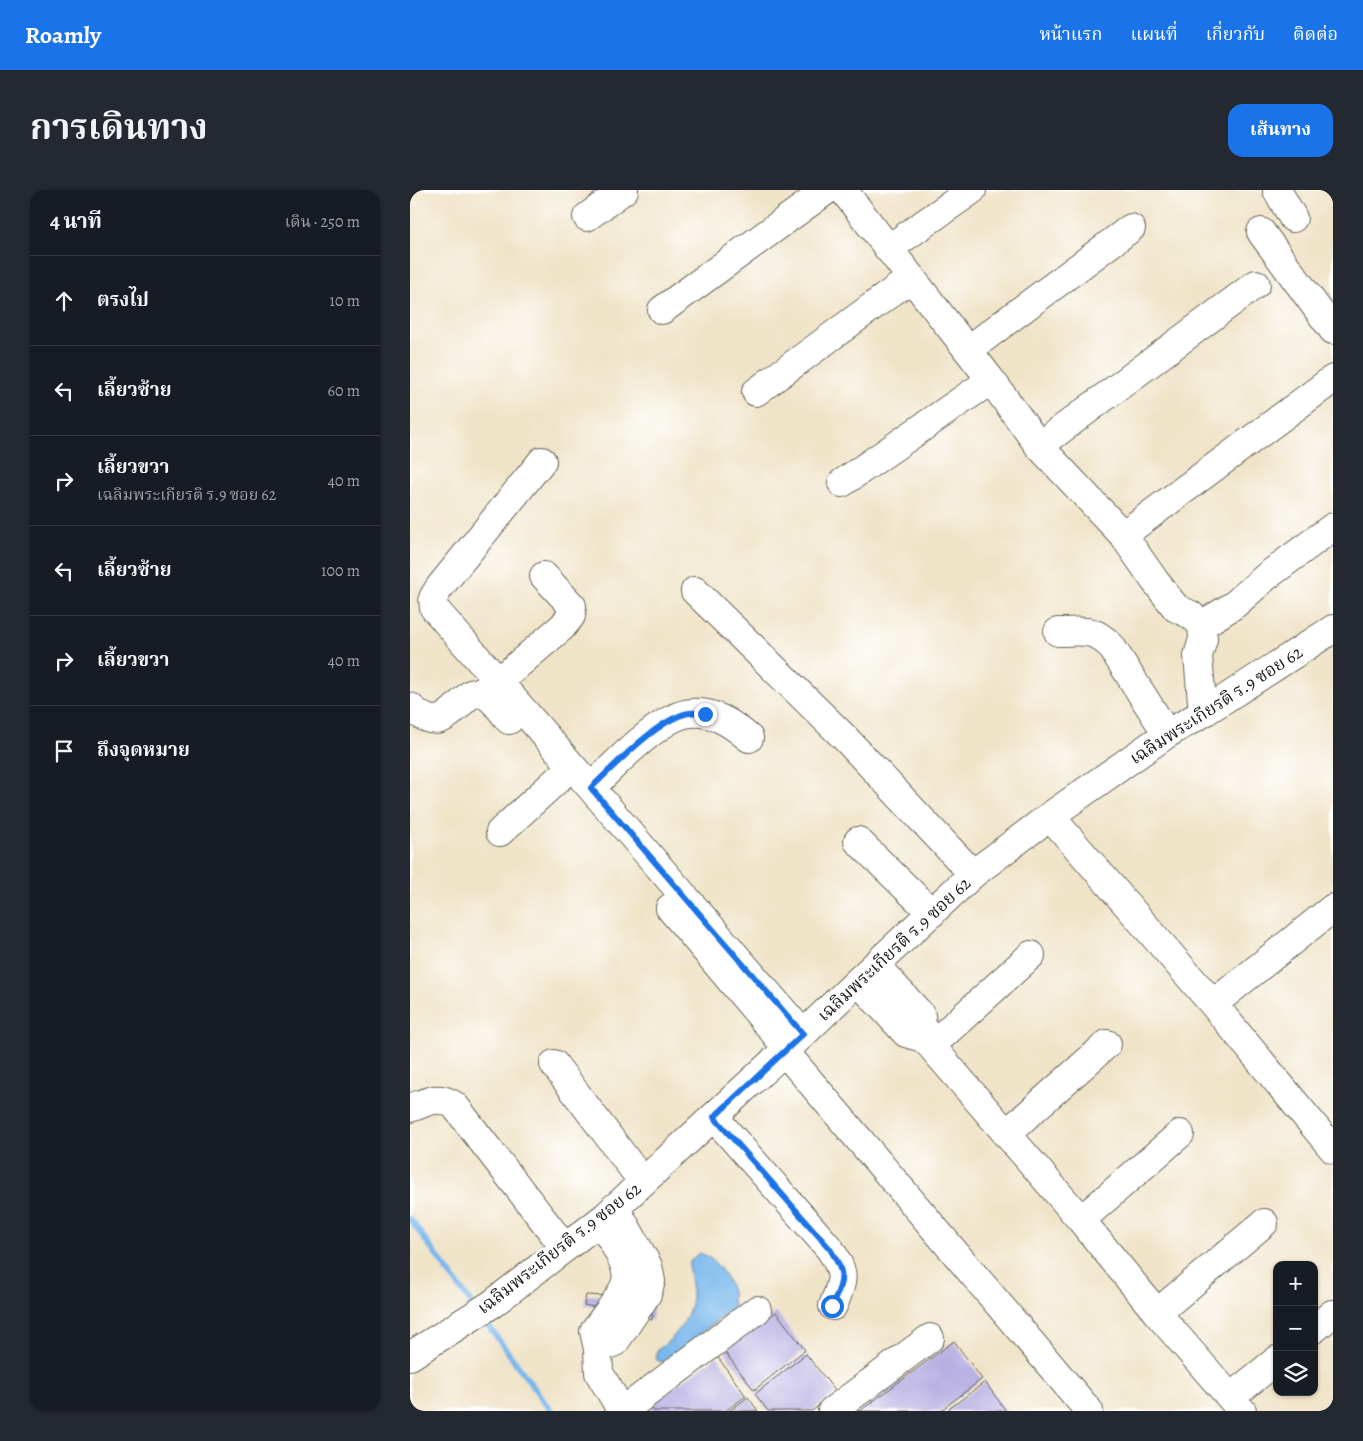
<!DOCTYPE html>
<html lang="th">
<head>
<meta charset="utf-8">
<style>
  body { margin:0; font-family:Alegreya,"Noto Serif Thai",serif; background:#242831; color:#f1f3f6 }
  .controls { position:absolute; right:15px; bottom:15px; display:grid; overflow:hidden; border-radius:10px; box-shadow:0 1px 4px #0004 }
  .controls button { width:45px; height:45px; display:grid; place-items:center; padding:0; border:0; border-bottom:1px solid #363941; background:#171b24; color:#f1f3f6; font:25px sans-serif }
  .stop { position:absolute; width:15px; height:15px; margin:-11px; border:4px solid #1a73e8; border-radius:50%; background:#fff }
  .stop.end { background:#1a73e8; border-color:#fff; box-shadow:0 1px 5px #0008 }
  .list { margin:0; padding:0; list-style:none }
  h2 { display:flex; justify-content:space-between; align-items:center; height:65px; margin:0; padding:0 20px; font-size:21px }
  h2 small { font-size:16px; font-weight:400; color:#9ea1a6 }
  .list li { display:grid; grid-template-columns:32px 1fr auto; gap:15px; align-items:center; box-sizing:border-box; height:90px; padding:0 20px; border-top:1px solid #363941 }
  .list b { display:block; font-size:19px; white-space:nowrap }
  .list p { margin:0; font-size:16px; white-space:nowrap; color:#9ea1a6 }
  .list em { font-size:16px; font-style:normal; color:#9ea1a6 }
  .icon { flex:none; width:28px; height:28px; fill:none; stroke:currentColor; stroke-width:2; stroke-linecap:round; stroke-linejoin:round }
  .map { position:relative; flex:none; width:923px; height:1221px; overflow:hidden; border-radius:15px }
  header { display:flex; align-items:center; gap:30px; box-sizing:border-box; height:70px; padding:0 25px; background:#1a73e8; color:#fff }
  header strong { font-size:24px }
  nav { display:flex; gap:28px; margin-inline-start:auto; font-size:18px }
  .intro { display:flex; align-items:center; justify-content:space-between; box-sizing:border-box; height:120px; padding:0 30px }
  h1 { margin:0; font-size:35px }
  .button { padding:12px 22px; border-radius:15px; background:#1a73e8; color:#fff; font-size:18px; font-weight:700 }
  main { display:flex; gap:30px; padding:0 30px }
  aside { flex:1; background:#171b24; border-radius:15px; box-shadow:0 1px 4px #0004 }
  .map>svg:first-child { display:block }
  .water { fill:#78b8ec; stroke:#4a6a84 }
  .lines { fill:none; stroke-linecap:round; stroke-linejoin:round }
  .stream { stroke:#78b8ec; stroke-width:6 }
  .building { fill:#b7b0e2 }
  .minor-casing { stroke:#666258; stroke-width:30 }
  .minor { stroke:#fff; stroke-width:28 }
  .route { stroke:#1a73e8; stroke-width:6 }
  .labels { text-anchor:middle; stroke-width:5; stroke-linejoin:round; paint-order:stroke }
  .street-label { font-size:18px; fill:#1c1c1c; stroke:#fff }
</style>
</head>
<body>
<header>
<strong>Roamly</strong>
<nav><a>หน้าแรก</a><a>แผนที่</a><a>เกี่ยวกับ</a><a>ติดต่อ</a></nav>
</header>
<div class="intro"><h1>การเดินทาง</h1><a class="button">เส้นทาง</a></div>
<main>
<aside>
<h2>4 นาที<small>เดิน · 250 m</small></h2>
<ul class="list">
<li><svg class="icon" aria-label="ahead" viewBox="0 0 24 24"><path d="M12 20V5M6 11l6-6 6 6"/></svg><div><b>ตรงไป</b></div><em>10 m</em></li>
<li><svg class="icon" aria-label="left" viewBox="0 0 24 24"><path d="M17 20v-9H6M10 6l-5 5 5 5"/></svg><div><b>เลี้ยวซ้าย</b></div><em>60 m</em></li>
<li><svg class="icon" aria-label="right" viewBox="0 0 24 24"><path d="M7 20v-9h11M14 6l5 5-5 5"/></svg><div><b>เลี้ยวขวา</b><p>เฉลิมพระเกียรติ ร.9 ซอย 62</p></div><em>40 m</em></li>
<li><svg class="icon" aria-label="left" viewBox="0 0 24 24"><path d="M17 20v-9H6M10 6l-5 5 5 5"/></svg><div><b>เลี้ยวซ้าย</b></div><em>100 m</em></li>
<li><svg class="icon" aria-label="right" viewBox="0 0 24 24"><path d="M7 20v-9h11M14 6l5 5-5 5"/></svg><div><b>เลี้ยวขวา</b></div><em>40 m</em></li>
<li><svg class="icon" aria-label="arrive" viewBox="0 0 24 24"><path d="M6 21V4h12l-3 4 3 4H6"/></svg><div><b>ถึงจุดหมาย</b></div></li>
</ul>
</aside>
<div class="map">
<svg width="923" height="1221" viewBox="0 0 923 1221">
  <rect width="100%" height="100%" fill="#fff"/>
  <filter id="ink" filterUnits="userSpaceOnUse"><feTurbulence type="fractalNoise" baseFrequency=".02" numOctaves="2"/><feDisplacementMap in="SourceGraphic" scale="10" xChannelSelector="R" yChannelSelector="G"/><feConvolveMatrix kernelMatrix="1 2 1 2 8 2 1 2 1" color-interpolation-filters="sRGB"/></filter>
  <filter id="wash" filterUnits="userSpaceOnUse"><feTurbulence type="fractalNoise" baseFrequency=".0096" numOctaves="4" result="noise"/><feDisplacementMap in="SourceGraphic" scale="20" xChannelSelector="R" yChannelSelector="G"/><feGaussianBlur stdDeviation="1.12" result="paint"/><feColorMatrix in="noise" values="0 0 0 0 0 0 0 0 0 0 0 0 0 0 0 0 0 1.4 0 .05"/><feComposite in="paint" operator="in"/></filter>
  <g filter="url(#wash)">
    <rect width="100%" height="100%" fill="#f0e4c8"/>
    <!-- water -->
    <path class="water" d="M290,1063C304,1067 316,1085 321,1098C323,1102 322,1108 322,1113L326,1116L254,1172L248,1171L246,1168L247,1160C266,1148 281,1127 282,1105C282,1094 278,1084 279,1073L284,1067Z"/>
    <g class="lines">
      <!-- stream -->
      <path class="stream" d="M0,1029L64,1117
        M72,1127L141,1221"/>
    </g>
    <g id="blocks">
      <!-- building -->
      <path class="building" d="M176,1105L244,1108L242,1130L174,1115Z
        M366,1122L395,1160L344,1200L314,1161Z
        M544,1151L572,1189L530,1221H450Z
        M396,1164L426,1202L402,1221H358L345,1204Z
        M307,1166L336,1206L315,1221H244L240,1215Z
        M575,1192L596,1221H536Z
        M338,1207L348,1221H319Z"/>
    </g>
  </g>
  <g filter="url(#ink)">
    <use href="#blocks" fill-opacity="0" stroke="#666258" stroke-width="1"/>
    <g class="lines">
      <!-- minor casing -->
      <g class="minor-casing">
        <path id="minor" d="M433,0L581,190L629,256L713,345L745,391L766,418L781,425L792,435L824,415L857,386L923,337
          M867,0L883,28
          M177,27L214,0
          M851,42L923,140
          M478,59L562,0
          M252,120L417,0
          M558,160L721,38
          M346,202L501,88
          M629,256L846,94
          M132,271L29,398L23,408L24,418L181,598L393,844
          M432,293L581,190
          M713,345L923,189
          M285,401L435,548L563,684
          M792,435L793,449L788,466L793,523
          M648,442C673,442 682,437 701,456L757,544
          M89,491L152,437L161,426L162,416L134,386
          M0,517C30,543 36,525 61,504C78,498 89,518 99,530
          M181,598C202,577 252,524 281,523C304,521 322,534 339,548
          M640,626L803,814L923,959
          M90,642L148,589
          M448,651L522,723
          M260,718L378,859
          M466,776L511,825L513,848
          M448,791L496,843L513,848L521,856L671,1030L747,1123L832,1221
          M803,814L923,718
          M521,856L621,765
          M375,862L679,1221
          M144,874L233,992
          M0,918C18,912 28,904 45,916L155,1058
          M304,927L420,1059C436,1085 434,1088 423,1116
          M596,944L697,854
          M671,1030L770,944
          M190,1031C198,1045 220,1075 216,1091C214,1104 192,1129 184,1141L188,1159L189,1183L212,1221
          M747,1123L854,1033
          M904,1139L922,1124
          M188,1159L205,1152L237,1104L241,1091L238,1076L205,1017
          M0,1166L82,1114L195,1027L393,844L448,791L563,684L640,626L757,544L793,523L923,439
          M821,1207L867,1170
          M213,1221L347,1120
          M422,1221L520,1148"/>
      </g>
      <!-- minor -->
      <use href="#minor" class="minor"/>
    </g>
  </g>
  <g class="lines" filter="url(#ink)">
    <!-- route -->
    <path class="route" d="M295,524C290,523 284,522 279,523C249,528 204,576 181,598L393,844L304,927L420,1059C436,1085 434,1088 422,1116"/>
  </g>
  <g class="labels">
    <!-- street labels -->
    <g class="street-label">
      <text transform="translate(806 515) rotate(-33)" y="6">เฉลิมพระเกียรติ ร.9 ซอย 62</text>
      <text transform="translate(484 759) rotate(-43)" y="6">เฉลิมพระเกียรติ ร.9 ซอย 62</text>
      <text transform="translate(149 1058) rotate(-38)" y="6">เฉลิมพระเกียรติ ร.9 ซอย 62</text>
    </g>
  </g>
</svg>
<div class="controls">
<button>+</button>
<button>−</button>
<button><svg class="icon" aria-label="layers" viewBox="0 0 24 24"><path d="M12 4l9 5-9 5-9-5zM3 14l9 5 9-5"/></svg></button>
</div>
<div class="stop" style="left:422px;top:1116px"></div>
<div class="stop end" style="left:295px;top:524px"></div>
</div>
</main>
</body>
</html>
